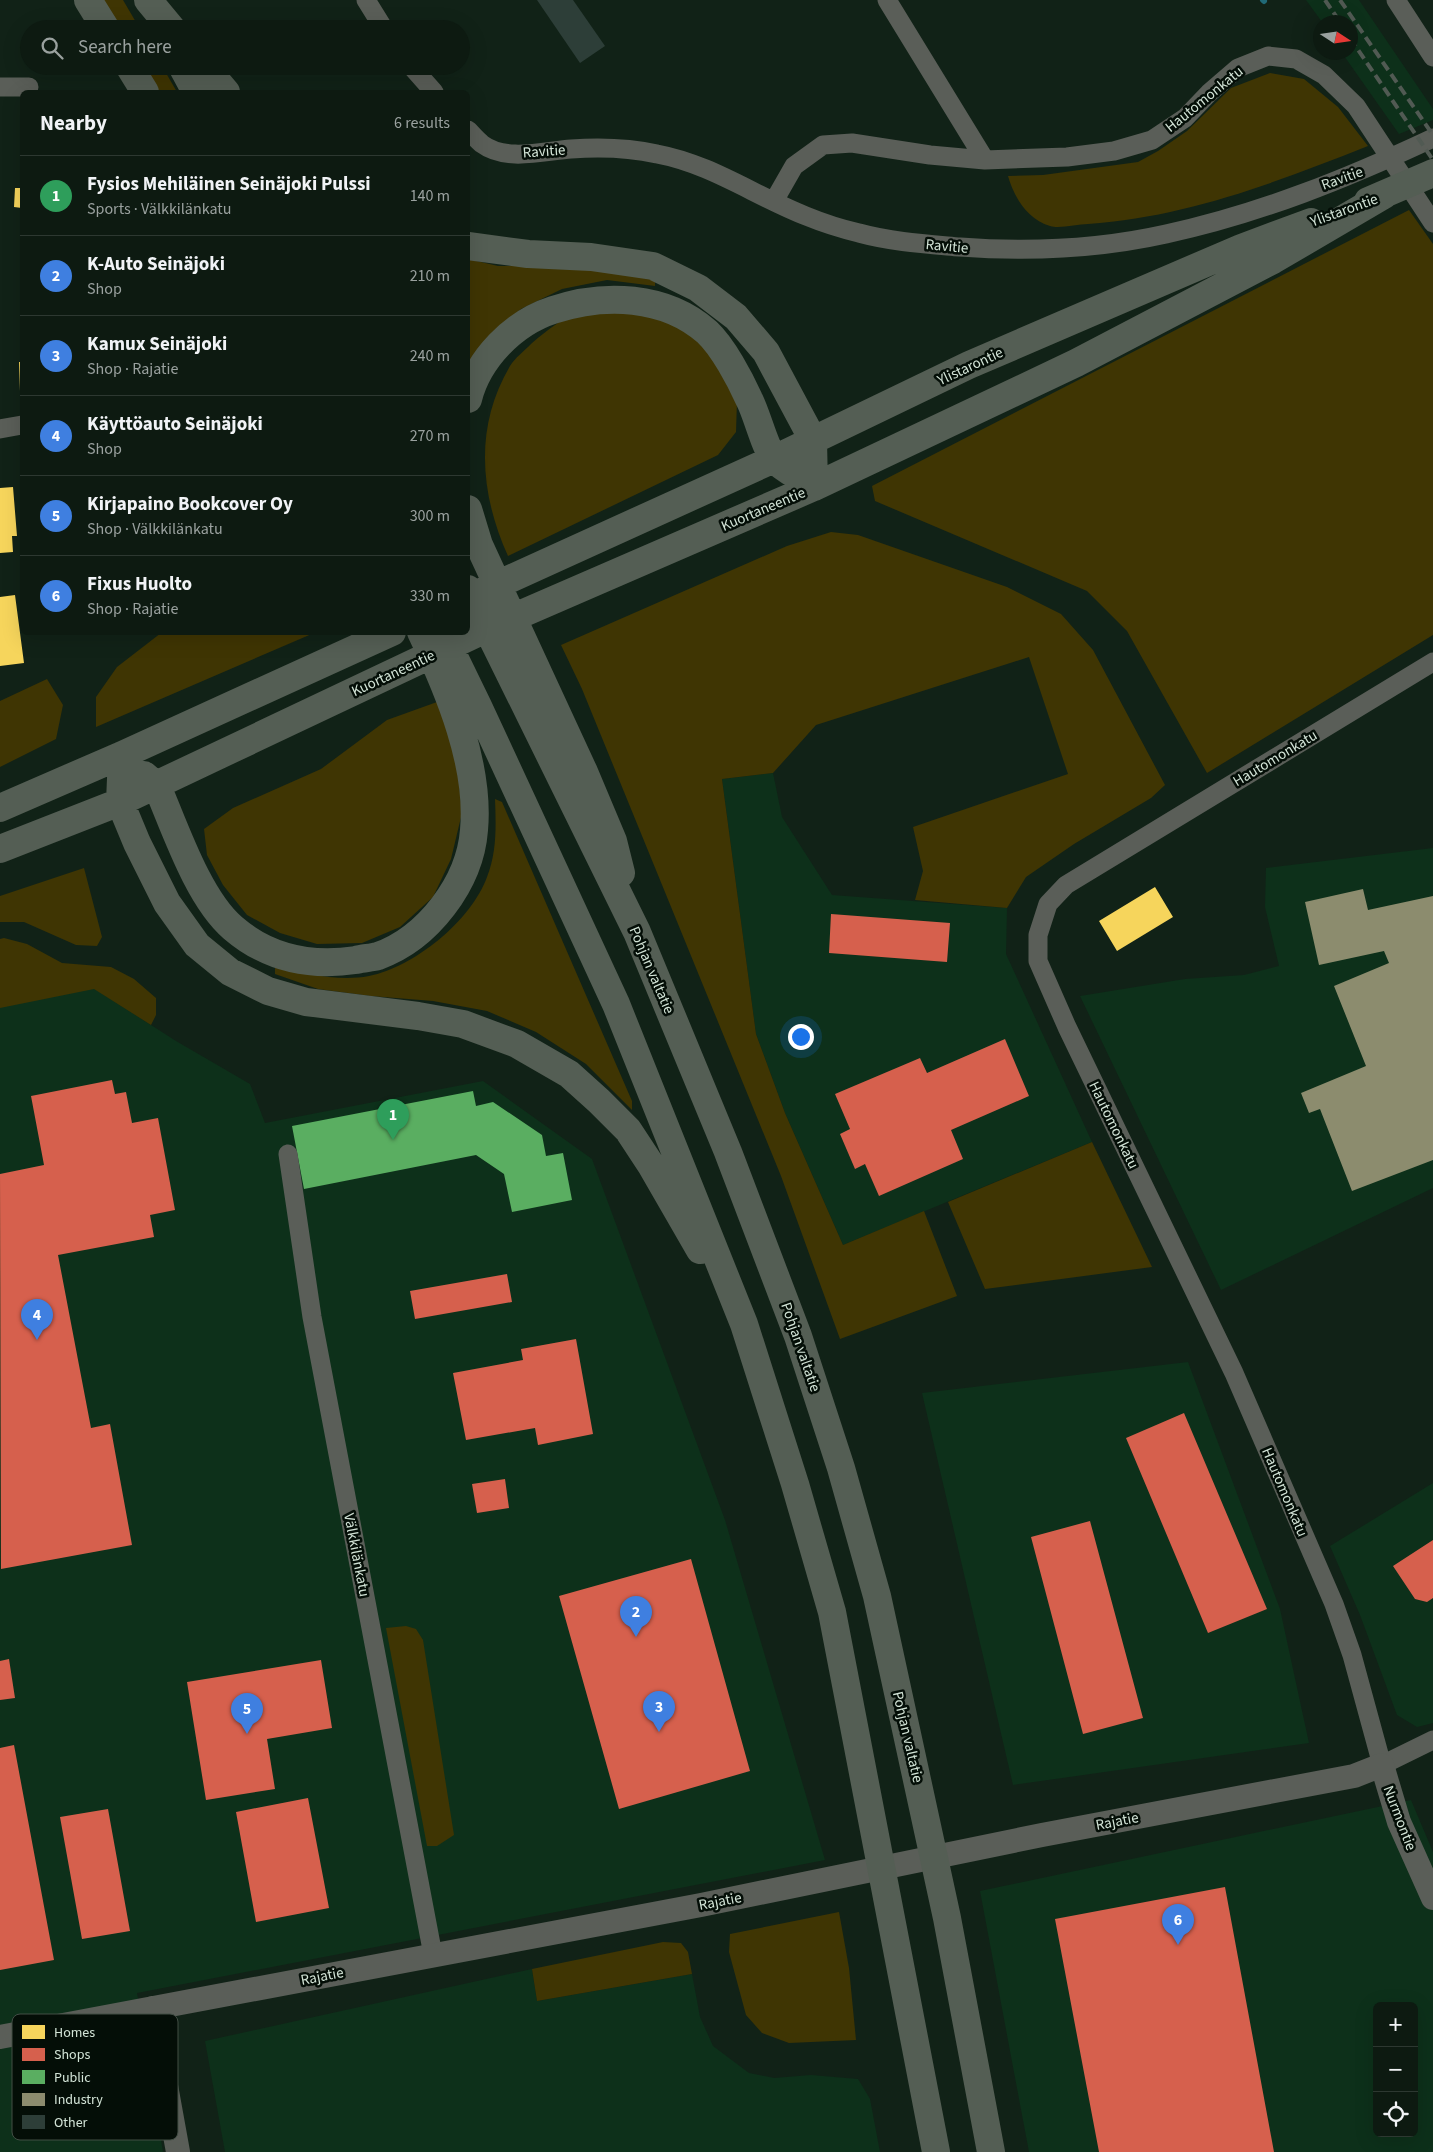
<!DOCTYPE html>
<html lang="en">
<head>
<meta charset="utf-8">
<style>
  body { margin:0; font-family:"Source Sans 3",sans-serif; background:#16231a; color:#f1f3f6 }
  .controls { position:absolute; right:15px; bottom:15px; display:grid; overflow:hidden; border-radius:8px; box-shadow:0 5px 20px #0002 }
  .controls button { width:45px; height:45px; display:grid; place-items:center; padding:0; border:0; border-bottom:1px solid #2d3831; background:#0d1a11; color:#f1f3f6; font:25px sans-serif }
  .compass { position:absolute; left:1313px; top:15px; width:45px; height:45px; border-radius:50%; background:#0d1a11; box-shadow:0 5px 20px #0002; rotate:102deg }
  .you { position:absolute; left:800px; top:1036px; width:18px; height:18px; margin:-12px; border:4px solid #fff; border-radius:50%; background:#1a73e8; box-shadow:0 0 0 8px #1a73e833 }
  .badge { display:grid; place-items:center; width:32px; height:32px; border-radius:50%; background:#0f766e; color:#fff; font-size:16px; font-weight:700 }
  .pin { position:absolute; translate:-50% -41px; filter:drop-shadow(0 1px 2px #0008) }
  .pin::after { content:''; position:absolute; top:26px; width:18px; height:15px; background:inherit; clip-path:polygon(0 0,100% 0,50% 100%) }
  .list { margin:0; padding:0; list-style:none }
  h2 { display:flex; justify-content:space-between; align-items:center; height:65px; margin:0; padding:0 20px; font-size:21px }
  h2 small { font-size:16px; font-weight:400; color:#9aa19f }
  .list li { display:grid; grid-template-columns:32px 1fr auto; gap:15px; align-items:center; box-sizing:border-box; height:80px; padding:0 20px; border-top:1px solid #2d3831 }
  .list b { display:block; font-size:19px; white-space:nowrap }
  .list p { margin:0; font-size:16px; white-space:nowrap; color:#9aa19f }
  .list em { font-size:16px; font-style:normal; color:#9aa19f }
  .icon { flex:none; width:28px; height:28px; fill:none; stroke:currentColor; stroke-width:2; stroke-linecap:round; stroke-linejoin:round }
  .map { position:relative; flex:none; width:1433px; height:2152px; overflow:hidden }
  .search { position:absolute; background:#0d1a11; box-shadow:0 5px 20px #0002; left:20px; top:20px; width:450px; height:55px; display:flex; align-items:center; gap:12px; box-sizing:border-box; padding:0 18px; border-radius:28px; color:#9aa19f; font-size:19px }
  .panel { position:absolute; background:#0d1a11; box-shadow:0 5px 20px #0002; left:20px; top:90px; width:450px; height:545px; border-radius:8px }
  .map>svg:first-child { display:block }
  .built { fill:#0d301a; fill-rule:evenodd }
  .green { fill:#3f3503 }
  .homes { fill:#f6d55c }
  .shops { fill:#d6604d }
  .public { fill:#5aae61 }
  .industry { fill:#8c8c6e }
  .lines { fill:none; stroke-linecap:round; stroke-linejoin:round }
  .stream { stroke:#216a77; stroke-width:6 }
  .building { fill:#2d3e38 }
  .minor { stroke:#5a5e58; stroke-width:19 }
  .tertiary { stroke:#5a5e58; stroke-width:24 }
  .trunk { stroke:#545e54; stroke-width:28 }
  .rail { stroke:#515a53; stroke-width:4; stroke-dasharray:10 5; stroke-linecap:butt }
  .labels { text-anchor:middle; stroke-width:5; stroke-linejoin:round; paint-order:stroke }
  .street-label { font-size:15px; fill:#d3e4d7; stroke:#040e07 }
  .key { fill:#040e07; stroke:#424e45; stroke-width:1 }
  .key-label { font-size:14px; fill:#d3e4d7 }
</style>
</head>
<body>
<div class="map">
<svg width="1433" height="2152" viewBox="0 0 1433 2152">
  <rect width="100%" height="100%" fill="#112217"/>
  <!-- built -->
  <path class="built" d="M1306,0H1359L1433,109V120L1399,134L1342,53L1350,52V22H1322Z
    M773,773L782,817L832,895L1007,908L1006,954L1092,1142L843,1245L785,1113L756,1034L722,779Z
    M1433,848V1188L1221,1290L1080,996L1185,979L1244,975L1279,966L1265,907L1266,868Z
    M70,973L176,1041L250,1084L265,1123L483,1081L592,1159L725,1520L825,1860L137,1993L163,2152H0V985Z
    M1188,1362L1280,1609L1309,1743L1013,1785L922,1393Z
    M1433,1483V1723L1417,1727L1397,1715L1360,1615L1330,1546Z
    M1411,1800L1433,1852V2152H1029L980,1891ZM1377,2006H1414V2133H1377Z
    M532,1969L537,2001L692,1974L700,2017L713,2046L749,2073L774,2078L811,2075L858,2079L870,2099L880,2152H225L205,2041Z"/>
  <!-- green -->
  <path class="green" d="M98,0H123L140,29H116Z
    M139,66H162L177,92H155Z
    M1270,73L1304,79L1338,107L1368,146C1277,182 1187,217 1088,224C1077,224 1060,229 1050,226C1027,219 1014,197 1008,176L1043,175L1138,162L1158,151L1187,131L1231,88Z
    M1409,210L1433,244V635L1207,773L1127,631L1087,591L875,501L872,486Z
    M468,259L498,266H556L655,278V286L607,280L562,289L521,309L489,336L468,372Z
    M624,308L664,319L697,338L720,369L737,401L736,432L718,455L508,556C480,494 474,427 510,366C515,358 524,351 531,344C541,335 565,316 578,312C592,308 609,309 624,308Z
    M831,532L858,535L1007,587L1061,614L1093,650L1165,785L1151,798L1074,844L1026,877L1007,908L915,900L923,871L913,827L1068,774L1029,657L816,725L773,773L722,779L756,1034L785,1113L843,1245L924,1211L957,1296L840,1339L781,1176L582,689L561,645L787,546Z
    M161,633V632L314,633L96,727V697L117,667Z
    M47,679L63,705L56,739L0,767V701Z
    M437,702L448,732L458,772L462,813L451,859L433,897L400,927L362,943L317,944L280,933L247,915L223,885L207,855L204,829L233,808L321,769L387,720Z
    M495,799L502,802L632,1101V1110L586,1064L536,1032L487,1011L433,1001L371,996L318,989L275,974V967C305,973 338,982 369,976C414,967 471,921 487,877C497,852 496,825 495,799Z
    M84,868L102,937L97,946L76,945L24,922H0V896Z
    M4,938L27,944L62,963L111,967L134,979L156,998V1015L151,1025L94,989L0,1008V939Z
    M1092,1142L1152,1267L985,1289L948,1202Z
    M406,1626L416,1629L423,1640L454,1835L437,1846H427L386,1628Z
    M839,1912L849,1968L856,2040L789,2043L762,2033L746,2015L729,1952L730,1934Z
    M663,1942L681,1943L688,1952L692,1974L537,2001L532,1969Z"/>
  <!-- homes -->
  <path class="homes" d="M15,188H22V208L14,207Z
    M19,362H22V391H20Z
    M13,487L17,536H12L13,552L0,553V488Z
    M15,595L24,663L0,666V597Z
    M1155,887L1173,917L1117,951L1099,921Z"/>
  <!-- shops -->
  <path class="shops" d="M831,914L950,923L947,962L829,953Z
    M1005,1039L1029,1096L951,1130L963,1159L879,1196L865,1164L855,1169L840,1134L850,1129L835,1094L920,1058L927,1073Z
    M112,1080L115,1094L126,1092L132,1123L158,1118L175,1210L150,1215L154,1237L58,1255L91,1428L110,1424L132,1545L1,1569L0,1174L44,1165L31,1096Z
    M507,1274L512,1302L415,1319L410,1291Z
    M576,1339L593,1434L538,1445L535,1428L466,1440L453,1373L523,1360L521,1349Z
    M1184,1413L1267,1609L1208,1633L1126,1438Z
    M505,1479L509,1508L477,1513L472,1484Z
    M1090,1521L1143,1718L1083,1734L1031,1537Z
    M1433,1540V1598L1427,1602L1415,1599L1393,1566Z
    M691,1559L750,1771L619,1809L559,1596Z
    M9,1659L15,1698L0,1700V1661Z
    M321,1660L332,1728L267,1739L275,1789L206,1800L187,1682Z
    M14,1745L54,1960L0,1970V1748Z
    M308,1798L329,1908L256,1922L236,1812Z
    M108,1809L130,1931L82,1939L60,1817Z
    M1225,1887L1274,2152H1099L1055,1919Z"/>
  <!-- public -->
  <path class="public" d="M473,1091L476,1106L493,1102L542,1135L546,1156L563,1153L572,1200L512,1212L504,1174L476,1155L304,1189L292,1126Z"/>
  <!-- industry -->
  <path class="industry" d="M1363,889L1368,910L1433,896V1160L1352,1191L1320,1109L1309,1113L1301,1093L1366,1066L1334,986L1389,963L1384,951L1319,965L1305,902Z"/>
  <g class="lines">
    <!-- stream -->
    <path class="stream" d="M1263,0L1264,1"/>
  </g>
  <!-- building -->
  <path class="building" d="M537,0H573L605,46L580,63Z"/>
  <g class="lines">
    <!-- minor -->
    <path class="minor" d="M366,0L384,29
      M887,0L985,160
      M1396,0L1433,57
      M411,66L434,92
      M0,87H29
      M468,130C472,134 477,140 482,144C506,162 544,151 571,149C599,147 630,148 657,154C711,164 755,196 806,216C823,223 842,229 859,233C892,242 926,244 960,247C1028,252 1099,249 1166,234C1259,214 1348,178 1433,138
      M774,201L794,166L823,145L852,143L930,155L985,160L1067,157L1114,151L1152,140L1185,118L1209,93L1238,68L1268,56L1296,59L1324,75L1356,106L1433,223
      M0,429L22,425
      M1433,662L1066,885L1048,904L1038,935V961L1067,1027L1234,1373L1334,1604L1352,1655L1382,1765L1433,1740
      M288,1154L312,1317L433,1955"/>
    <!-- tertiary -->
    <path class="tertiary" d="M152,2008L178,2152
      M0,2037L701,1905L1042,1835L1354,1776L1382,1765L1399,1822L1433,1898"/>
    <!-- trunk -->
    <path class="trunk" d="M88,0L106,29
      M148,0L172,29
      M129,66L145,92
      M182,66L196,92
      M204,66L226,92
      M1368,201L1433,173
      M468,246L528,254L591,257L653,266L698,288L736,317L766,352L813,440L814,487
      M468,399C478,359 513,323 553,310C604,293 665,295 707,332C723,347 740,379 749,399C757,414 765,448 774,459C780,467 805,480 814,487
      M468,509L479,545L584,772L613,841L621,873
      M468,589L637,932L728,1152L798,1336L841,1468L877,1596L947,1918L991,2152
      M468,598L774,459L969,365L1241,248L1311,222
      M442,632L478,706L616,1004L744,1324L795,1484L832,1612L936,2152
      M122,755L120,802L137,843L167,903L197,945L230,972L268,991L306,1002L418,1016L463,1024L517,1044L569,1074L599,1101L628,1130L651,1165L700,1250
      M144,775L157,786C175,828 198,898 233,928C268,958 310,967 356,960C363,958 371,958 378,956C428,938 470,883 474,830C480,765 449,691 421,632
      M0,808L122,755L392,632
      M0,849L120,802L475,634L814,487L1076,363L1273,260L1384,195"/>
    <!-- rail -->
    <path class="rail" d="M1325,0L1340,22
      M1340,0L1433,135
      M1350,38L1433,160"/>
  </g>
  <g class="labels">
    <!-- street labels -->
    <g class="street-label">
      <text transform="translate(1204 99) rotate(-39)" y="5">Hautomonkatu</text>
      <text transform="translate(544 151) rotate(-4)" y="5">Ravitie</text>
      <text transform="translate(1342 178) rotate(-20)" y="5">Ravitie</text>
      <text transform="translate(1344 210) rotate(-20)" y="5">Ylistarontie</text>
      <text transform="translate(947 246) rotate(5)" y="5">Ravitie</text>
      <text transform="translate(970 366) rotate(-25)" y="5">Ylistarontie</text>
      <text transform="translate(763 509) rotate(-23)" y="5">Kuortaneentie</text>
      <text transform="translate(393 673) rotate(-25)" y="5">Kuortaneentie</text>
      <text transform="translate(1275 758) rotate(-31)" y="5">Hautomonkatu</text>
      <text transform="translate(652 970) rotate(67)" y="5">Pohjan valtatie</text>
      <text transform="translate(1114 1125) rotate(64)" y="5">Hautomonkatu</text>
      <text transform="translate(801 1347) rotate(71)" y="5">Pohjan valtatie</text>
      <text transform="translate(1285 1492) rotate(67)" y="5">Hautomonkatu</text>
      <text transform="translate(357 1555) rotate(79)" y="5">Välkkilänkatu</text>
      <text transform="translate(908 1737) rotate(77)" y="5">Pohjan valtatie</text>
      <text transform="translate(1400 1818) rotate(69)" y="5">Nurmontie</text>
      <text transform="translate(1117 1821) rotate(-11)" y="5">Rajatie</text>
      <text transform="translate(720 1901) rotate(-11)" y="5">Rajatie</text>
      <text transform="translate(322 1976) rotate(-11)" y="5">Rajatie</text>
    </g>
  </g>
  <!-- legend -->
  <rect x="12" y="2014" width="166" height="126" rx="8" class="key"/>
  <rect x="22" y="2025" width="23" height="14" fill="#f6d55c"/>
  <rect x="22" y="2048" width="23" height="13" fill="#d6604d"/>
  <rect x="22" y="2070" width="23" height="14" fill="#5aae61"/>
  <rect x="22" y="2093" width="23" height="13" fill="#8c8c6e"/>
  <rect x="22" y="2115" width="23" height="14" fill="#2d3e38"/>
  <g class="key-label">
    <text x="54" y="2037">Homes</text>
    <text x="54" y="2059">Shops</text>
    <text x="54" y="2082">Public</text>
    <text x="54" y="2104">Industry</text>
    <text x="54" y="2127">Other</text>
  </g>
</svg>
<div class="controls">
<button>+</button>
<button>−</button>
<button><svg class="icon" aria-label="locate" viewBox="0 0 24 24"><circle cx="12" cy="12" r="6"/><path d="M12 2v4M12 18v4M2 12h4M18 12h4"/></svg></button>
</div>
<svg class="compass" viewBox="-18 -18 36 36"><path d="M0-13l5 13h-10z" fill="#e53935"/><path d="M0 13l5-13h-10z" fill="#9aa19f"/></svg>
<div class="you"></div>
<div class="pin badge" style="left:393px;top:1140px;background:#2e9e5b">1</div>
<div class="pin badge" style="left:636px;top:1637px;background:#3f7fe0">2</div>
<div class="pin badge" style="left:659px;top:1732px;background:#3f7fe0">3</div>
<div class="pin badge" style="left:37px;top:1340px;background:#3f7fe0">4</div>
<div class="pin badge" style="left:247px;top:1734px;background:#3f7fe0">5</div>
<div class="pin badge" style="left:1178px;top:1945px;background:#3f7fe0">6</div>
<div class="search"><svg class="icon" aria-label="search" viewBox="0 0 24 24"><circle cx="10" cy="10" r="6"/><path d="M15 15l6 6"/></svg>Search here</div>
<section class="panel">
<h2>Nearby<small>6 results</small></h2>
<ul class="list">
<li><span class="badge" style="background:#2e9e5b">1</span><div><b>Fysios Mehiläinen Seinäjoki Pulssi</b><p>Sports · Välkkilänkatu</p></div><em>140 m</em></li>
<li><span class="badge" style="background:#3f7fe0">2</span><div><b>K-Auto Seinäjoki</b><p>Shop</p></div><em>210 m</em></li>
<li><span class="badge" style="background:#3f7fe0">3</span><div><b>Kamux Seinäjoki</b><p>Shop · Rajatie</p></div><em>240 m</em></li>
<li><span class="badge" style="background:#3f7fe0">4</span><div><b>Käyttöauto Seinäjoki</b><p>Shop</p></div><em>270 m</em></li>
<li><span class="badge" style="background:#3f7fe0">5</span><div><b>Kirjapaino Bookcover Oy</b><p>Shop · Välkkilänkatu</p></div><em>300 m</em></li>
<li><span class="badge" style="background:#3f7fe0">6</span><div><b>Fixus Huolto</b><p>Shop · Rajatie</p></div><em>330 m</em></li>
</ul>
</section>
</div>
</body>
</html>
